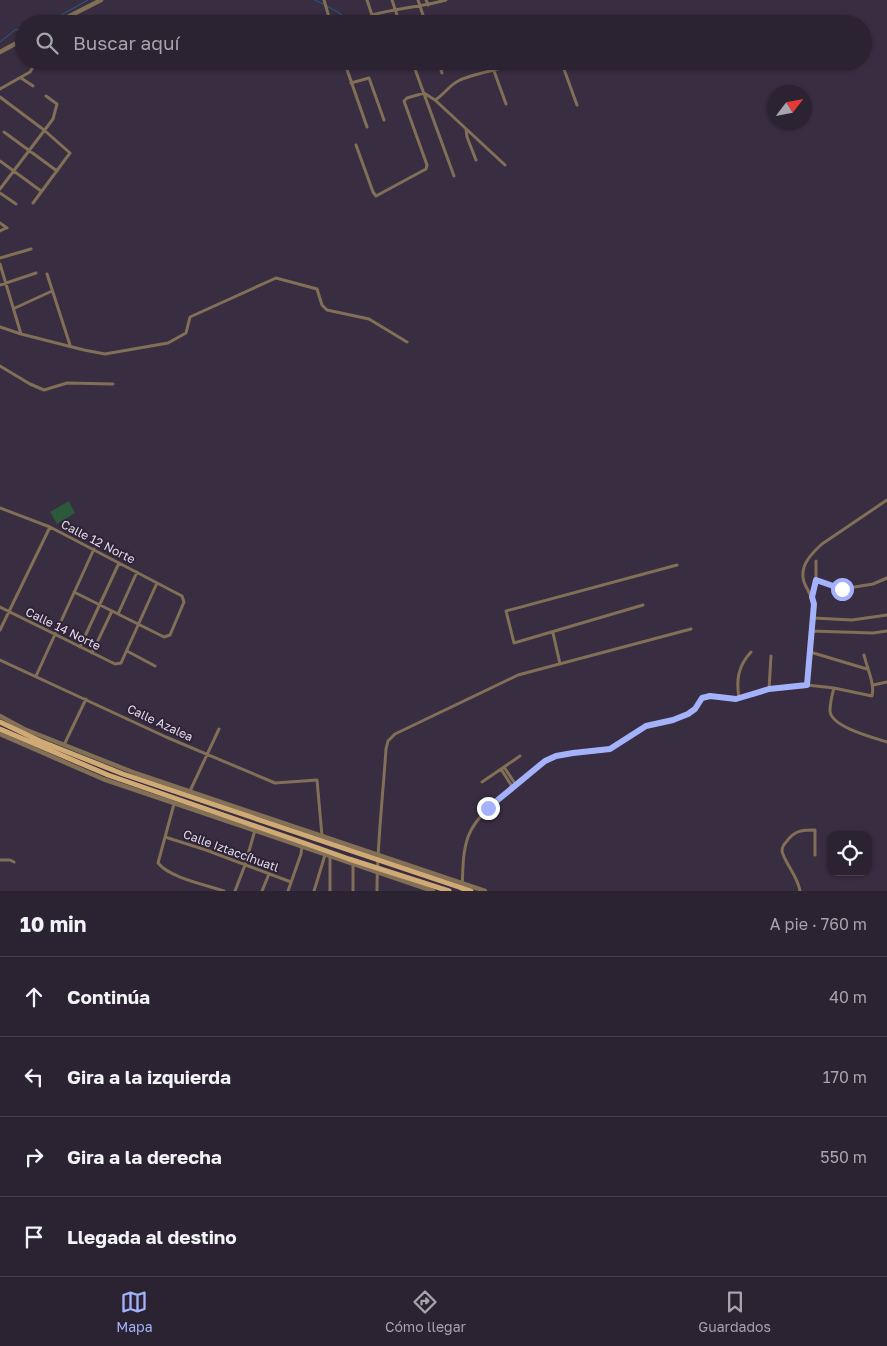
<!DOCTYPE html>
<html lang="es">
<head>
<meta charset="utf-8">
<style>
  body { margin:0; font-family:"Golos Text",sans-serif; background:#332a3a; color:#f1f3f6 }
  .controls { position:absolute; right:15px; bottom:15px; display:grid; overflow:hidden; border-radius:10px; box-shadow:0 1px 4px #0004 }
  .controls button { width:45px; height:45px; display:grid; place-items:center; padding:0; border:0; border-bottom:1px solid #473f4d; background:#2b2232; color:#f1f3f6; font:25px sans-serif }
  .compass { position:absolute; left:767px; top:85px; width:45px; height:45px; border-radius:50%; background:#2b2232; box-shadow:0 1px 4px #0004; rotate:58deg }
  .stop { position:absolute; width:15px; height:15px; margin:-11px; border:4px solid #a4b2fc; border-radius:50%; background:#fff }
  .stop.end { background:#a4b2fc; border-color:#fff; box-shadow:0 1px 5px #0008 }
  .list { margin:0; padding:0; list-style:none }
  h2 { display:flex; justify-content:space-between; align-items:center; height:65px; margin:0; padding:0 20px; font-size:21px }
  h2 small { font-size:16px; font-weight:400; color:#a6a4ac }
  .list li { display:grid; grid-template-columns:32px 1fr auto; gap:15px; align-items:center; box-sizing:border-box; height:80px; padding:0 20px; border-top:1px solid #473f4d }
  .list b { display:block; font-size:19px; white-space:nowrap }
  .list em { font-size:16px; font-style:normal; color:#a6a4ac }
  .icon { flex:none; width:28px; height:28px; fill:none; stroke:currentColor; stroke-width:2; stroke-linecap:round; stroke-linejoin:round }
  .map { position:relative; flex:none; width:887px; height:891px; overflow:hidden }
  .search { position:absolute; background:#2b2232; box-shadow:0 1px 4px #0004; left:15px; right:15px; top:15px; height:55px; display:flex; align-items:center; gap:12px; box-sizing:border-box; padding:0 18px; border-radius:28px; color:#a6a4ac; font-size:19px }
  .sheet { height:385px; background:#2b2232 }
  nav { display:flex; justify-content:space-around; align-items:center; box-sizing:border-box; height:70px; border-top:1px solid #473f4d; background:#2b2232; font-size:14px; color:#a6a4ac }
  nav a { display:grid; justify-items:center; gap:2px }
  nav .on { color:#a4b2fc }
  .map>svg:first-child { display:block }
  .green { fill:#2a5a39 }
  .lines { fill:none; stroke-linecap:round; stroke-linejoin:round }
  .stream { stroke:#265c8c; stroke-width:1 }
  .minor { stroke:#816f56; stroke-width:3 }
  .tertiary { stroke:#816f56; stroke-width:4.5 }
  .primary { stroke:#d0aa75; stroke-width:5 }
  .route { stroke:#a4b2fc; stroke-width:6 }
  .labels { text-anchor:middle; stroke-width:4; stroke-linejoin:round; paint-order:stroke }
  .street-label { font-size:12px; fill:#e3dce9; stroke:#2f2338 }
</style>
</head>
<body>
<div class="map">
<svg width="887" height="891" viewBox="0 0 887 891">
  <rect width="100%" height="100%" fill="#392d42"/>
  <!-- green -->
  <path class="green" d="M69,501L75,513L57,524L50,512Z"/>
  <g class="lines">
    <!-- stream -->
    <path class="stream" d="M315,0L323,4
      M327,6L341,14L350,24
      M45,24L88,0
      M0,42L15,30L24,29"/>
    <!-- minor -->
    <path class="minor" d="M324,0L331,24
      M367,0L375,24
      M392,0L400,24
      M418,0L426,24
      M426,0L428,5
      M372,15C397,8 421,7 446,0
      M344,61L367,127
      M412,61L454,176
      M438,61L442,73
      M561,61L577,105
      M494,71L506,104
      M21,78L33,86
      M351,83L369,78L384,120
      M0,89L30,72L37,61
      M0,97L44,130L70,153L33,203
      M435,100C445,94 449,85 460,80C479,72 509,67 530,61
      M466,129L467,137L476,160
      M4,132L57,171
      M356,145L373,192L376,196L426,169L427,165L404,101L407,98L424,93L435,100L505,165
      M0,161L41,191
      M0,189L53,119L57,104L46,96
      M0,193L16,204
      M0,223L7,228
      M0,231L6,228
      M0,258L31,249
      M0,264L21,334
      M47,274L70,345
      M0,285L36,273
      M15,308L52,291
      M0,327L21,334L84,350L105,354L168,343L186,333L190,317L276,278L317,289L322,305L327,310L369,319L407,342
      M0,366L30,384L44,390L67,383L113,384
      M0,508L50,527L182,596L184,602L170,635L164,637L74,592
      M816,579L842,589L873,584L887,578
      M813,597L816,579V561
      M643,605L514,643L506,611L677,565
      M0,607L115,664L121,663L157,583
      M118,614L137,572
      M813,618L852,620L887,615
      M0,630L50,527
      M811,631L873,633L887,631
      M553,633L560,664
      M80,647L119,563
      M127,651L155,666
      M810,652L867,669
      M92,653L112,611
      M0,660L166,737L275,783L317,780L322,836
      M36,676L94,549
      M807,685L814,604C812,596 807,590 804,582C799,566 811,554 822,544L887,500
      M873,685L887,682
      M834,688C832,695 830,704 830,711C831,727 874,738 887,742
      M769,689L771,656
      M739,698C736,680 738,666 751,652
      M64,745L86,699
      M504,767L516,785
      M501,769L513,788
      M482,782L520,756
      M190,791L219,729
      M174,804L158,863C170,878 207,885 224,891
      M165,837L206,850L291,882
      M330,857V891
      M0,860H10L14,862
      M353,865V891
      M235,891L245,865L255,830
      M262,891L269,874
      M288,891L301,854L302,846
      M314,891L325,855
      M377,891C377,844 383,796 386,749L388,741L395,734L518,675L691,629
      M462,891C463,873 462,854 468,837C478,808 523,781 545,761L556,756L573,753L611,749L647,726L673,720L688,715L695,709L702,699L710,696L736,699L769,689L807,685L834,688L872,696C875,684 867,668 864,655
      M800,891C798,876 784,862 782,851C782,847 785,843 787,841C795,830 803,830 815,830V855"/>
    <!-- tertiary -->
    <path class="tertiary" d="M54,24L101,0
      M0,52L24,39
      M0,716L24,729L135,773L485,891
      M0,734L103,779L433,891"/>
    <!-- primary -->
    <path class="primary" d="M0,722L40,741L123,774L471,891
      M0,729L108,775L307,844L349,859L449,891"/>
  </g>
  <g class="lines">
    <!-- route -->
    <path class="route" d="M488,808L545,761L556,756L573,753L610,749L646,726L673,720L688,714L695,709L702,698L710,696L736,699L769,689L807,685L814,604L812,597L816,580L842,589"/>
  </g>
  <g class="labels">
    <!-- street labels -->
    <g class="street-label">
      <text transform="translate(98 542) rotate(27)" y="4">Calle 12 Norte</text>
      <text transform="translate(63 629) rotate(26)" y="4">Calle 14 Norte</text>
      <text transform="translate(160 723) rotate(25)" y="4">Calle Azalea</text>
      <text transform="translate(231 851) rotate(20)" y="4">Calle Iztaccíhuatl</text>
    </g>
  </g>
</svg>
<div class="controls">
<button><svg class="icon" aria-label="locate" viewBox="0 0 24 24"><circle cx="12" cy="12" r="6"/><path d="M12 2v4M12 18v4M2 12h4M18 12h4"/></svg></button>
</div>
<svg class="compass" viewBox="-18 -18 36 36"><path d="M0-13l5 13h-10z" fill="#e53935"/><path d="M0 13l5-13h-10z" fill="#a6a4ac"/></svg>
<div class="stop" style="left:842px;top:589px"></div>
<div class="stop end" style="left:488px;top:808px"></div>
<div class="search"><svg class="icon" aria-label="search" viewBox="0 0 24 24"><circle cx="10" cy="10" r="6"/><path d="M15 15l6 6"/></svg>Buscar aquí</div>
</div>
<section class="sheet">
<h2>10 min<small>A pie · 760 m</small></h2>
<ul class="list">
<li><svg class="icon" aria-label="ahead" viewBox="0 0 24 24"><path d="M12 20V5M6 11l6-6 6 6"/></svg><div><b>Continúa</b></div><em>40 m</em></li>
<li><svg class="icon" aria-label="left" viewBox="0 0 24 24"><path d="M17 20v-9H6M10 6l-5 5 5 5"/></svg><div><b>Gira a la izquierda</b></div><em>170 m</em></li>
<li><svg class="icon" aria-label="right" viewBox="0 0 24 24"><path d="M7 20v-9h11M14 6l5 5-5 5"/></svg><div><b>Gira a la derecha</b></div><em>550 m</em></li>
<li><svg class="icon" aria-label="arrive" viewBox="0 0 24 24"><path d="M6 21V4h12l-3 4 3 4H6"/></svg><div><b>Llegada al destino</b></div></li>
</ul>
</section>
<nav>
<a class="on"><svg class="icon" aria-label="map" viewBox="0 0 24 24"><path d="M3 6l6-2 6 2 6-2v14l-6 2-6-2-6 2zM9 4v14M15 6v14"/></svg>Mapa</a>
<a><svg class="icon" aria-label="directions" viewBox="0 0 24 24"><path d="M12 3l9 9-9 9-9-9zM9 14v-3h6M13 9l2 2-2 2"/></svg>Cómo llegar</a>
<a><svg class="icon" aria-label="saved" viewBox="0 0 24 24"><path d="M7 4h10v16l-5-4-5 4z"/></svg>Guardados</a>
</nav>
</body>
</html>
